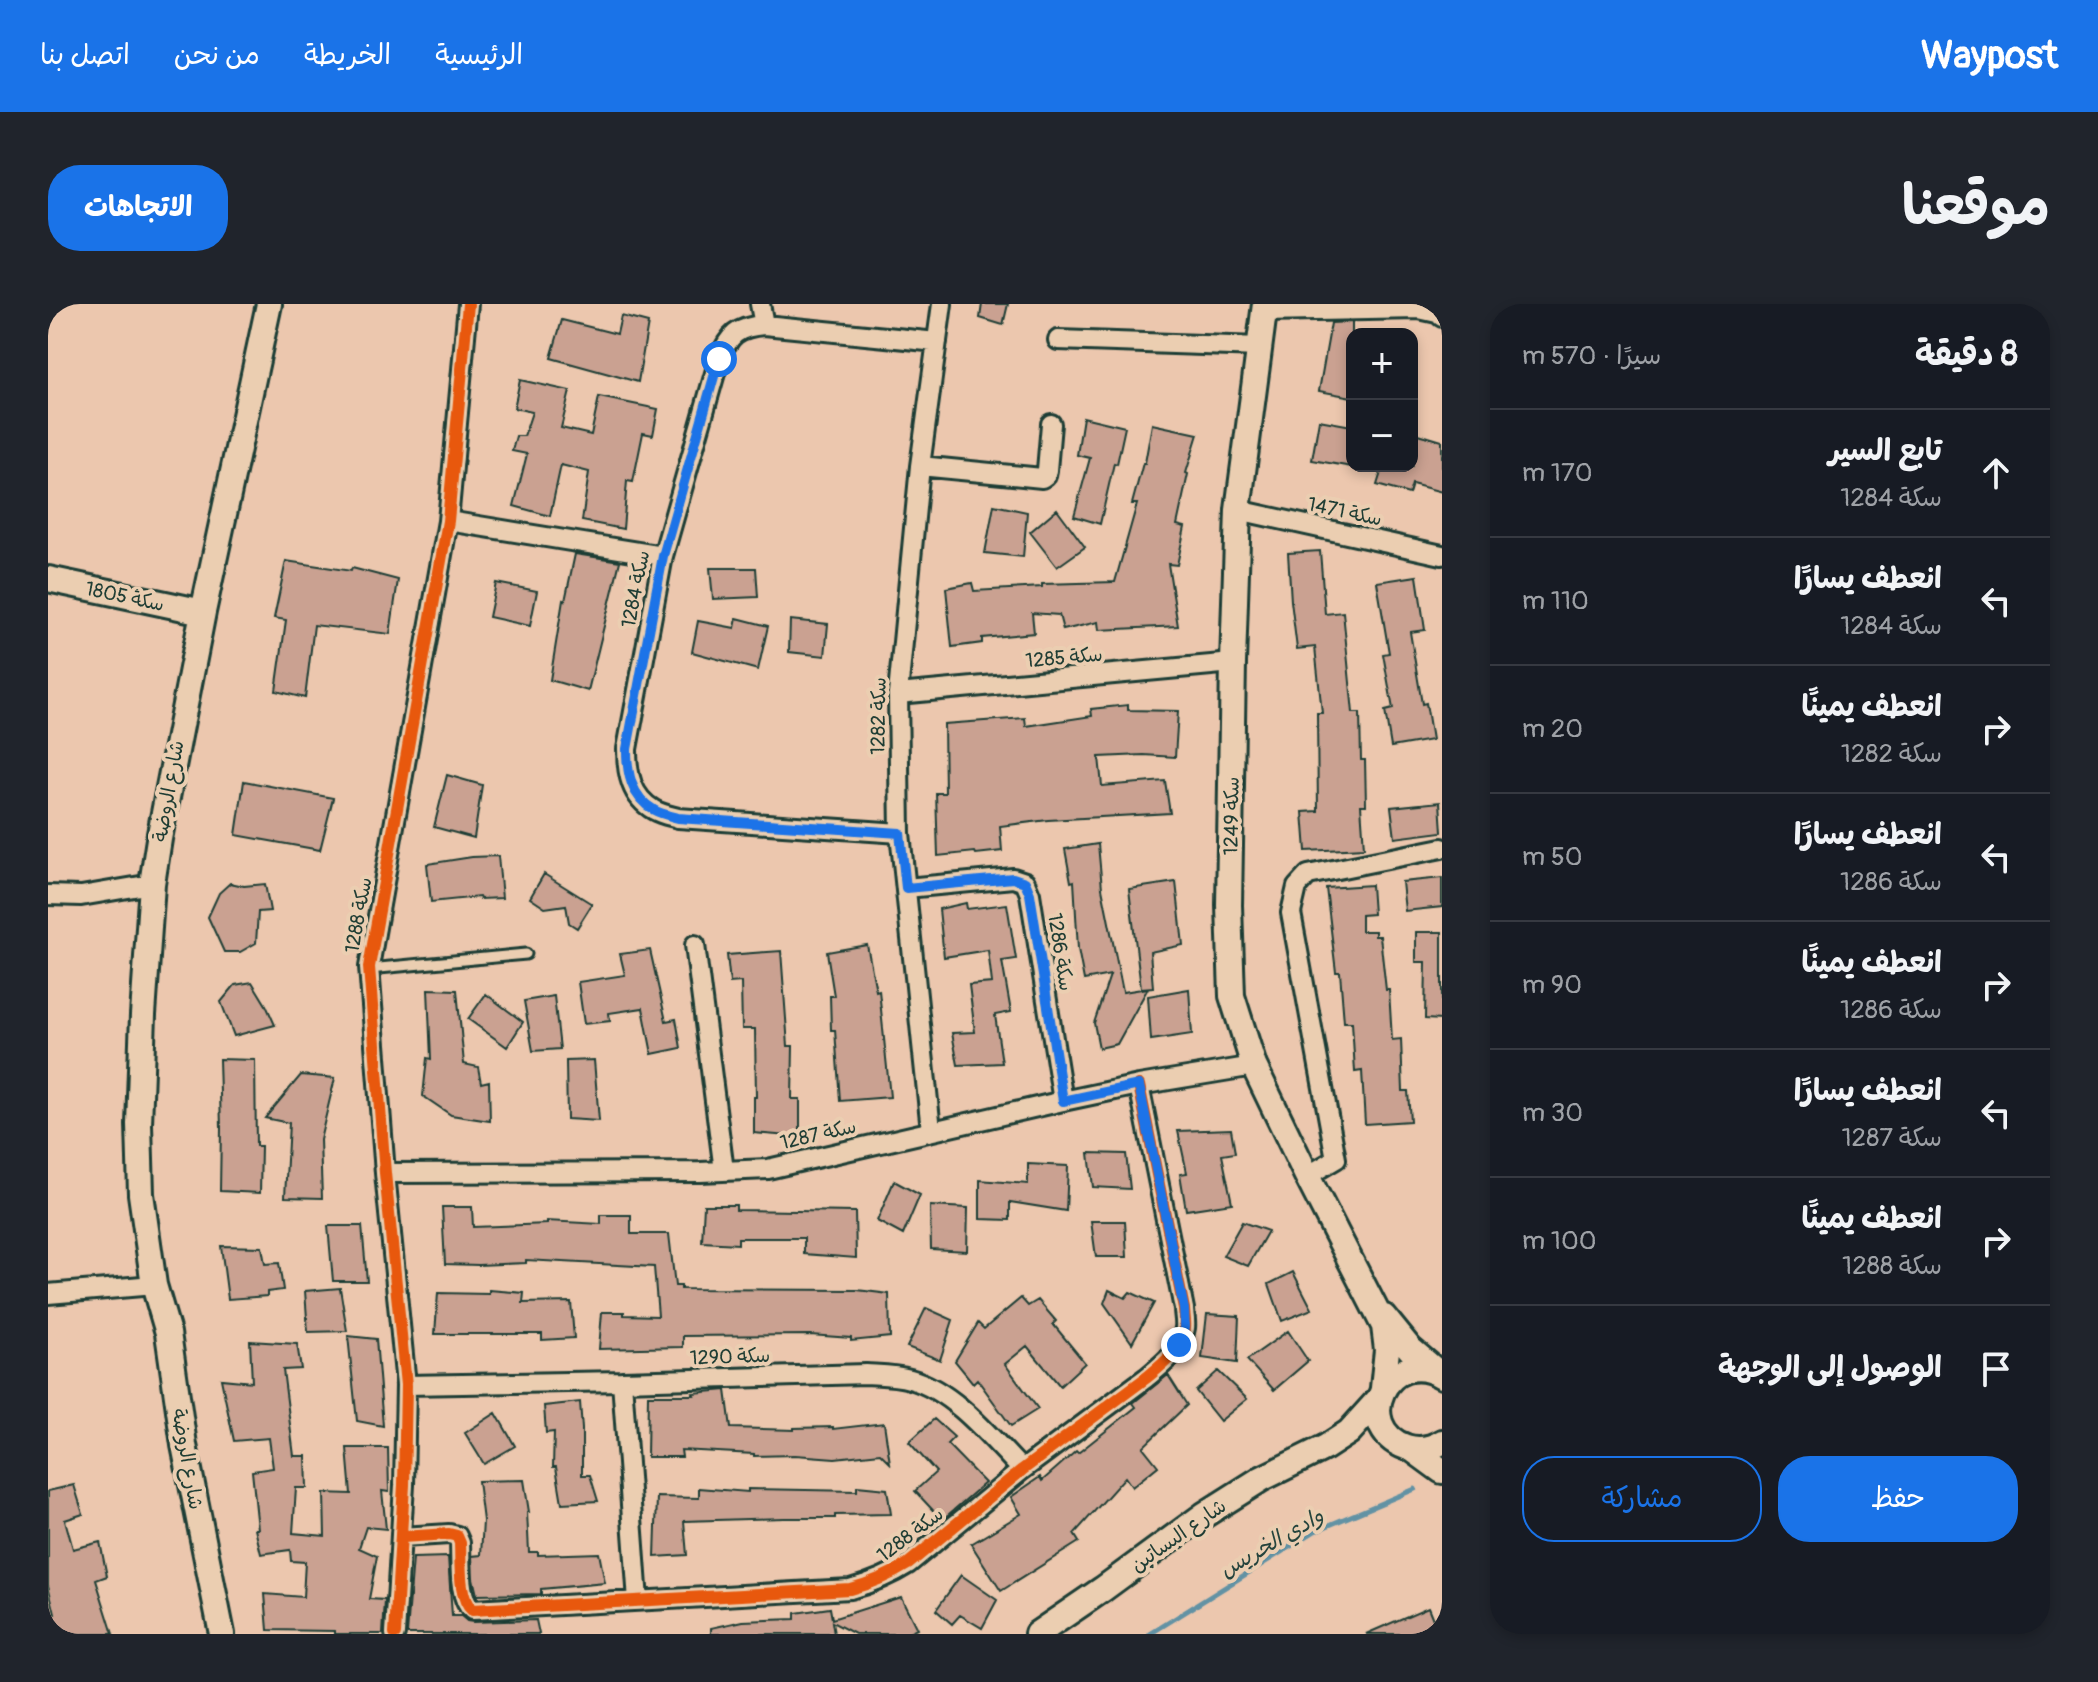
<!DOCTYPE html>
<html lang="ar">
<head>
<meta charset="utf-8">
<style>
  body { margin:0; font-family:Pangolin,"Playpen Sans Arabic",sans-serif; background:#20242c; color:#f1f3f6; direction:rtl }
  .controls { position:absolute; right:24px; top:24px; display:grid; overflow:hidden; border-radius:16px; box-shadow:0 4px 12px #0003 }
  .controls button { width:72px; height:72px; display:grid; place-items:center; padding:0; border:0; border-bottom:2px solid #363941; background:#171b24; color:#f1f3f6; font:40px sans-serif }
  .stop { position:absolute; width:24px; height:24px; margin:-18px; border:6px solid #1a73e8; border-radius:50%; background:#fff }
  .stop.end { background:#1a73e8; border-color:#fff; box-shadow:0 2px 8px #0008 }
  .list { margin:0; padding:0; list-style:none }
  h2 { display:flex; justify-content:space-between; align-items:center; height:104px; margin:0; padding:0 32px; font-size:34px }
  h2 small { font-size:26px; font-weight:400; color:#9ea1a6 }
  .list li { display:grid; grid-template-columns:52px 1fr auto; gap:24px; align-items:center; box-sizing:border-box; height:128px; padding:0 32px; border-top:2px solid #363941 }
  .list b { display:block; font-size:30px; white-space:nowrap }
  .list p { margin:0; font-size:26px; white-space:nowrap; color:#9ea1a6 }
  .list em { font-size:26px; font-style:normal; color:#9ea1a6 }
  .actions { display:flex; gap:16px; padding:24px 32px }
  .actions a { flex:1; padding:18px 0; border:2px solid #1a73e8; border-radius:32px; text-align:center; font-size:28px; color:#1a73e8 }
  .actions .main { background:#1a73e8; color:#fff }
  .icon { flex:none; width:44px; height:44px; fill:none; stroke:currentColor; stroke-width:2; stroke-linecap:round; stroke-linejoin:round }
  .map { position:relative; flex:none; width:1394px; height:1330px; overflow:hidden; direction:ltr; border-radius:32px }
  header { display:flex; align-items:center; gap:48px; box-sizing:border-box; height:112px; padding:0 40px; background:#1a73e8; color:#fff }
  header strong { font-size:38px }
  nav { display:flex; gap:44px; margin-inline-start:auto; font-size:28px }
  .intro { display:flex; align-items:center; justify-content:space-between; box-sizing:border-box; height:192px; padding:0 48px }
  h1 { margin:0; font-size:56px }
  .button { padding:20px 36px; border-radius:32px; background:#1a73e8; color:#fff; font-size:28px; font-weight:700 }
  main { display:flex; gap:48px; padding:0 48px }
  aside { flex:1; background:#171b24; border-radius:32px; box-shadow:0 4px 12px #0003 }
  .map>svg:first-child { display:block }
  .lines { fill:none; stroke-linecap:round; stroke-linejoin:round }
  .stream { stroke:#6292a4; stroke-width:5 }
  .building { fill:#caa191; stroke:#1f3d34; stroke-width:2 }
  .lane-casing { stroke:#1f3d34; stroke-width:15 }
  .street-casing { stroke:#1f3d34; stroke-width:24 }
  .secondary-casing { stroke:#1f3d34; stroke-width:30 }
  .lane { stroke:#ebceb1; stroke-width:9 }
  .street { stroke:#ebceb1; stroke-width:18 }
  .secondary { stroke:#ebceb1; stroke-width:24 }
  .cycleway-casing { stroke:#ebceb1; stroke-width:17 }
  .cycleway { stroke:#e8590c; stroke-width:12 }
  .route { stroke:#1a73e8; stroke-width:10 }
  .labels { text-anchor:middle; stroke-width:8; stroke-linejoin:round; paint-order:stroke }
  .street-label { font-size:20px; fill:#1f3d34; stroke:#ebceb1 }
  .water-label { font-size:22px; font-style:italic; fill:#25443d; stroke:#ebceb1 }
</style>
</head>
<body>
<header>
<strong>Waypost</strong>
<nav><a>الرئيسية</a><a>الخريطة</a><a>من نحن</a><a>اتصل بنا</a></nav>
</header>
<div class="intro"><h1>موقعنا</h1><a class="button">الاتجاهات</a></div>
<main>
<aside>
<h2>8 دقيقة<small>سيرًا · 570 m</small></h2>
<ul class="list">
<li><svg class="icon" aria-label="ahead" viewBox="0 0 24 24"><path d="M12 20V5M6 11l6-6 6 6"/></svg><div><b>تابع السير</b><p>سكة 1284</p></div><em>170 m</em></li>
<li><svg class="icon" aria-label="left" viewBox="0 0 24 24"><path d="M17 20v-9H6M10 6l-5 5 5 5"/></svg><div><b>انعطف يسارًا</b><p>سكة 1284</p></div><em>110 m</em></li>
<li><svg class="icon" aria-label="right" viewBox="0 0 24 24"><path d="M7 20v-9h11M14 6l5 5-5 5"/></svg><div><b>انعطف يمينًا</b><p>سكة 1282</p></div><em>20 m</em></li>
<li><svg class="icon" aria-label="left" viewBox="0 0 24 24"><path d="M17 20v-9H6M10 6l-5 5 5 5"/></svg><div><b>انعطف يسارًا</b><p>سكة 1286</p></div><em>50 m</em></li>
<li><svg class="icon" aria-label="right" viewBox="0 0 24 24"><path d="M7 20v-9h11M14 6l5 5-5 5"/></svg><div><b>انعطف يمينًا</b><p>سكة 1286</p></div><em>90 m</em></li>
<li><svg class="icon" aria-label="left" viewBox="0 0 24 24"><path d="M17 20v-9H6M10 6l-5 5 5 5"/></svg><div><b>انعطف يسارًا</b><p>سكة 1287</p></div><em>30 m</em></li>
<li><svg class="icon" aria-label="right" viewBox="0 0 24 24"><path d="M7 20v-9h11M14 6l5 5-5 5"/></svg><div><b>انعطف يمينًا</b><p>سكة 1288</p></div><em>100 m</em></li>
<li><svg class="icon" aria-label="arrive" viewBox="0 0 24 24"><path d="M6 21V4h12l-3 4 3 4H6"/></svg><div><b>الوصول إلى الوجهة</b></div></li>
</ul>
<div class="actions"><a class="main">حفظ</a><a>مشاركة</a></div>
</aside>
<div class="map">
<svg width="1394" height="1330" viewBox="0 0 1394 1330">
  <rect width="100%" height="100%" fill="#ecc7ae"/>
  <filter id="ink" filterUnits="userSpaceOnUse"><feTurbulence type="fractalNoise" baseFrequency=".0125" numOctaves="2"/><feDisplacementMap in="SourceGraphic" scale="16" xChannelSelector="R" yChannelSelector="G"/><feConvolveMatrix kernelMatrix="1 2 1 2 8 2 1 2 1" color-interpolation-filters="sRGB"/></filter>
  <g filter="url(#ink)">
    <g class="lines">
      <!-- stream -->
      <path class="stream" d="M1102,1330L1267,1227L1367,1185"/>
    </g>
    <!-- building -->
    <path class="building" d="M934,0H960L955,21L932,14Z
      M573,12L600,19L590,78L503,54L514,16L569,30Z
      M1304,18V93L1271,87L1283,19Z
      M472,76L522,87L513,124L543,131L551,93L610,105L605,131L595,129L585,178L579,177L575,225L534,217L541,168L513,161L502,212L466,202L479,150L464,147L468,132H476L484,108L466,104Z
      M1035,113L1077,123L1069,160L1066,159L1052,220L1026,212L1042,154L1029,151Z
      M1271,116L1304,122V163L1264,156Z
      M1104,120L1150,130L1138,169L1140,170L1129,221L1137,223L1129,261L1120,260L1130,322L1051,326L1050,318L1015,326L1011,311L984,309L986,329L934,334V339L904,343L898,284L924,279L926,287L994,283V280L1067,278L1089,200H1084L1095,159H1097Z
      M1364,128L1394,137V188L1364,180L1361,190L1329,181L1335,162H1364Z
      M946,201L979,208L975,253L937,249Z
      M1009,205L1037,243L1009,263L982,228Z
      M1272,247L1277,310L1295,308L1305,409H1312L1313,456H1317L1318,501H1313L1316,544L1258,547L1255,508L1270,507L1269,409H1274L1267,343L1249,345L1243,297L1240,249Z
      M527,250L572,257L540,387L502,376L515,296L517,297Z
      M238,257L303,267L304,264L350,276L342,330L266,321L257,394L228,387L238,316L226,314Z
      M662,264H708L710,293L665,295Z
      M1369,272L1377,326L1362,328L1374,400L1378,399L1384,436L1343,443L1337,407L1345,405L1335,350L1341,349L1329,278Z
      M448,279L489,287L482,322L441,313Z
      M689,314L720,322L710,366L644,348L650,317L687,324Z
      M742,316L780,320L777,352L741,348Z
      M1080,401V406L1130,407L1127,453L1096,451L1051,453L1054,482L1117,477L1122,509L1000,516L952,522L954,547L928,550L927,548L890,552L888,489H897L896,420L977,414L978,422L1044,412L1043,405Z
      M399,471L434,481L426,534L386,523Z
      M196,477L285,494L272,546L188,531Z
      M1392,498L1394,528L1347,534L1343,503Z
      M1050,540L1054,584L1075,688L1100,684L1069,740L1051,744L1046,719L1062,671L1036,676L1030,645L1026,577L1023,578L1017,545Z
      M450,552L454,594L432,595L431,593L383,598L379,560L424,553Z
      M496,570L544,600L529,624L521,619L518,601L497,604L482,594Z
      M1394,574V603L1357,607L1354,578Z
      M1128,578L1135,641L1102,648L1105,683L1093,684L1081,585Z
      M182,579L196,582L217,580L222,607L210,608L208,639L192,648H176L160,613L171,589Z
      M1323,581L1325,610L1313,611V627H1327V632H1332L1338,686H1341L1344,736L1353,735L1355,787H1360L1362,817L1317,820L1314,767L1307,768L1304,718H1296L1292,668H1288L1278,584Z
      M918,599L919,605L959,600L968,655L954,657L963,708L947,711L954,759L910,761L904,729L927,728L921,681L944,679L940,646L896,653L891,605Z
      M1368,628H1394V716L1377,715L1378,658H1368Z
      M819,641L828,687L831,686L842,793L792,797L787,726H783L782,692H786L779,648Z
      M602,646L618,717L628,715L633,744L604,750L595,704L561,709L562,717L536,720L530,678L577,671L572,650Z
      M733,647L740,742H745L744,795H752V833L706,829V793H708L707,725H694L693,678L682,679L679,651Z
      M204,678L218,701L227,721L186,732L173,698L187,681Z
      M380,685L409,686L416,760L430,763L433,779L441,777L442,817L403,811L375,792L379,754L383,755Z
      M1141,685L1144,730L1103,736L1100,692Z
      M438,690L475,718L459,743L420,715Z
      M506,692L512,745L485,747L476,697Z
      M171,755L207,756L208,842H213L212,889L172,887L173,824Z
      M546,756L551,817L519,815L518,757Z
      M253,771L287,774L272,836L274,894L237,893L241,819L217,814Z
      M1183,825L1187,849L1174,851L1184,899L1138,906L1132,870L1139,869L1130,827Z
      M1041,849L1078,850L1082,885L1045,883Z
      M980,860L1020,862L1018,907L962,898V916L932,915V876L980,880Z
      M846,877L872,891L855,931L829,917Z
      M656,901H688V906L807,908L808,954L756,950V934H690V940L654,938Z
      M882,902L920,904L919,947L883,945Z
      M394,903H424L425,923L499,920V917L553,920V911H583V930H621L627,982H633V985L809,986L841,990L842,1033L803,1037V1034L762,1031L635,1032V1043L551,1045L554,1008H576V1011L610,1012L606,963L478,956V959L430,961L397,960Z
      M1043,917H1077L1079,953H1048Z
      M1194,918L1220,927L1200,962L1175,952Z
      M280,922H314L319,977H285Z
      M173,942L214,943L217,960L231,959L235,986L219,988V992L180,995Z
      M1245,968L1264,1005L1234,1017L1221,980Z
      M292,984L299,1027L260,1028L257,987Z
      M441,986L476,989L475,999L523,998L526,1034L494,1036V1030H387L390,989L441,990Z
      M1061,986L1077,994L1082,988L1106,999L1084,1039L1056,999Z
      M973,994L980,1002L990,996L1008,1017L1005,1020L1037,1059L1012,1082L979,1042L957,1060L990,1105L963,1122L929,1075L925,1079L907,1057L930,1019L936,1025Z
      M878,1004L905,1016L892,1056L859,1043Z
      M1159,1010L1191,1012L1189,1059L1154,1054Z
      M1240,1027L1260,1057L1226,1086L1199,1056Z
      M300,1032L328,1035L335,1122L309,1117Z
      M202,1037L249,1040L253,1065L235,1066L246,1152H258L259,1184H248L245,1229L277,1232L276,1189L303,1190L299,1144H340L341,1188L334,1187L338,1225L318,1223L311,1244L329,1252L321,1295L337,1296L335,1330H287V1327L220,1326L217,1290L255,1293L257,1258L243,1257L242,1246L213,1250L207,1225H210L204,1167L225,1164L221,1134L186,1137L173,1075L204,1078Z
      M1170,1067L1199,1095L1172,1117L1148,1087Z
      M1120,1071L1139,1101L1095,1143L1110,1162L1084,1183L1077,1173L1026,1230L1031,1238L953,1287L923,1240L973,1210L963,1193L992,1173L994,1177L1028,1147L1030,1149L1088,1103L1085,1099Z
      M678,1086L683,1124L746,1126V1124L785,1123V1125L836,1119L842,1159L832,1149L787,1154L747,1151L706,1152V1150L633,1146L634,1153H599L600,1091H646L645,1089Z
      M532,1098L534,1125V1171H542L550,1197L514,1199L508,1163H505L506,1128L498,1129L496,1102Z
      M448,1109L467,1142L436,1160L417,1129Z
      M886,1115L906,1133L899,1140L937,1179L894,1216L867,1187L888,1168L861,1138Z
      M476,1176L481,1208H479L481,1248H490V1251L551,1249L557,1279L493,1285V1290L429,1291L425,1274L424,1252L433,1251L435,1217L430,1177Z
      M26,1181L35,1210L17,1216L25,1245L52,1238L59,1272L48,1276L65,1330H4L0,1314V1311L7,1310L0,1281V1187Z
      M809,1182L839,1185L843,1210L787,1211V1214H736L636,1217L639,1251L607,1253L609,1193L651,1194V1184L700,1188V1185L809,1187Z
      M400,1253L404,1312H413L419,1317L425,1318L488,1316L491,1330H359L365,1254Z
      M913,1271L949,1296L934,1324L912,1311L904,1320L888,1306Z
      M853,1293L869,1325L859,1330H807L784,1318L786,1330H663V1324L695,1317L747,1315V1309L782,1304L784,1315Z
      M1380,1303L1391,1330H1318Z"/>
    <g class="lines">
      <!-- lane casing -->
      <g class="lane-casing">
        <path id="lane" d="M321,665L478,650"/>
      </g>
      <!-- street casing -->
      <g class="street-casing">
        <path id="street" d="M712,0L716,21
          M1216,8L1371,5L1389,9L1394,13
          M1010,36L1212,43
          M872,162L994,174L998,171L999,166L1003,120
          M1190,206L1394,251
          M400,217L615,252
          M850,390L1185,359
          M852,529L630,514C623,512 613,510 606,506C583,493 579,469 579,445L615,252L671,55C681,31 689,23 716,21L889,38
          M858,584L965,574L977,578L982,590L1015,797
          M0,591L33,592L104,580
          M647,641L676,867
          M883,826L852,529L850,390L872,162L894,0
          M337,869L652,868L720,865L1015,797L1091,781L1206,762
          M1259,872L1288,855L1243,609L1249,583L1260,571L1394,544
          M0,990L106,981
          M574,1077L590,1297
          M358,1081L574,1077L818,1070C833,1071 848,1071 862,1075C906,1087 943,1134 974,1166
          M354,1233L401,1230L409,1232L412,1239C413,1258 410,1294 424,1306L802,1285C824,1279 841,1272 860,1260L974,1166L1098,1074C1114,1061 1134,1046 1137,1024C1138,1018 1136,1011 1136,1005L1091,781
          M347,1330L356,1181L358,1081L337,869L321,663L400,217L420,0"/>
      </g>
      <!-- secondary casing -->
      <g class="secondary-casing">
        <path id="secondary" d="M1217,0L1190,206L1185,359L1181,601L1184,692L1206,762L1259,872L1336,1022L1339,1046L1335,1084
          M0,275L155,308
          M1336,1013L1362,1045L1388,1067
          M1394,1072C1339,1039 1302,1123 1358,1143C1371,1147 1383,1145 1394,1138
          M1364,1145L1394,1167
          M174,1330L136,1141L120,1029L106,981L93,890L91,820L95,711L104,580L111,535L155,308L221,0
          M989,1330L1055,1285L1156,1211L1213,1175L1278,1143L1301,1128L1330,1096"/>
      </g>
      <!-- lane -->
      <use href="#lane" class="lane"/>
      <!-- street -->
      <use href="#street" class="street"/>
      <!-- secondary -->
      <use href="#secondary" class="secondary"/>
      <!-- cycleway casing -->
      <g class="cycleway-casing">
        <path id="cycleway" d="M354,1233L401,1230L409,1232L412,1239C413,1258 410,1294 424,1306L802,1285C824,1279 841,1272 860,1260L974,1166L1098,1074C1114,1061 1134,1046 1137,1024C1138,1018 1136,1011 1136,1005L1091,781
          M347,1330L356,1181L358,1081L337,869L321,663L400,217L420,0"/>
      </g>
      <!-- cycleway -->
      <use href="#cycleway" class="cycleway"/>
    </g>
  </g>
  <g class="lines" filter="url(#ink)">
    <!-- route -->
    <path class="route" d="M671,55L615,252L579,445C579,469 583,493 606,506C613,510 623,512 630,514L852,529L858,584L965,574L977,578L982,590L1015,797L1091,781L1136,1005L1137,1024L1131,1041"/>
  </g>
  <g class="labels">
    <!-- street labels -->
    <g class="street-label">
      <text transform="translate(1297 207) rotate(12)" y="7">سكة 1471</text>
      <text transform="translate(587 285) rotate(-79)" y="7">سكة 1284</text>
      <text transform="translate(77 292) rotate(12)" y="7">سكة 1805</text>
      <text transform="translate(1016 353) rotate(-5)" y="7">سكة 1285</text>
      <text transform="translate(830 412) rotate(-89)" y="7">سكة 1282</text>
      <text transform="translate(120 487) rotate(-80)" y="7">شارع الروضة</text>
      <text transform="translate(1183 512) rotate(-89)" y="7">سكة 1249</text>
      <text transform="translate(310 611) rotate(-80)" y="7">سكة 1288</text>
      <text transform="translate(1013 648) rotate(81)" y="7">سكة 1286</text>
      <text transform="translate(770 830) rotate(-13)" y="7">سكة 1287</text>
      <text transform="translate(682 1052) rotate(-2)" y="7">سكة 1290</text>
      <text transform="translate(140 1155) rotate(80)" y="7">شارع الروضة</text>
      <text transform="translate(862 1230) rotate(-37)" y="7">سكة 1288</text>
      <text transform="translate(1130 1231) rotate(-35)" y="7">شارع البساتين</text>
    </g>
    <!-- water labels -->
    <g class="water-label">
      <text transform="translate(1223 1238) rotate(-30)" y="8">وادي الخريس</text>
    </g>
  </g>
</svg>
<div class="controls">
<button>+</button>
<button>−</button>
</div>
<div class="stop" style="left:671px;top:55px"></div>
<div class="stop end" style="left:1131px;top:1041px"></div>
</div>
</main>
</body>
</html>
